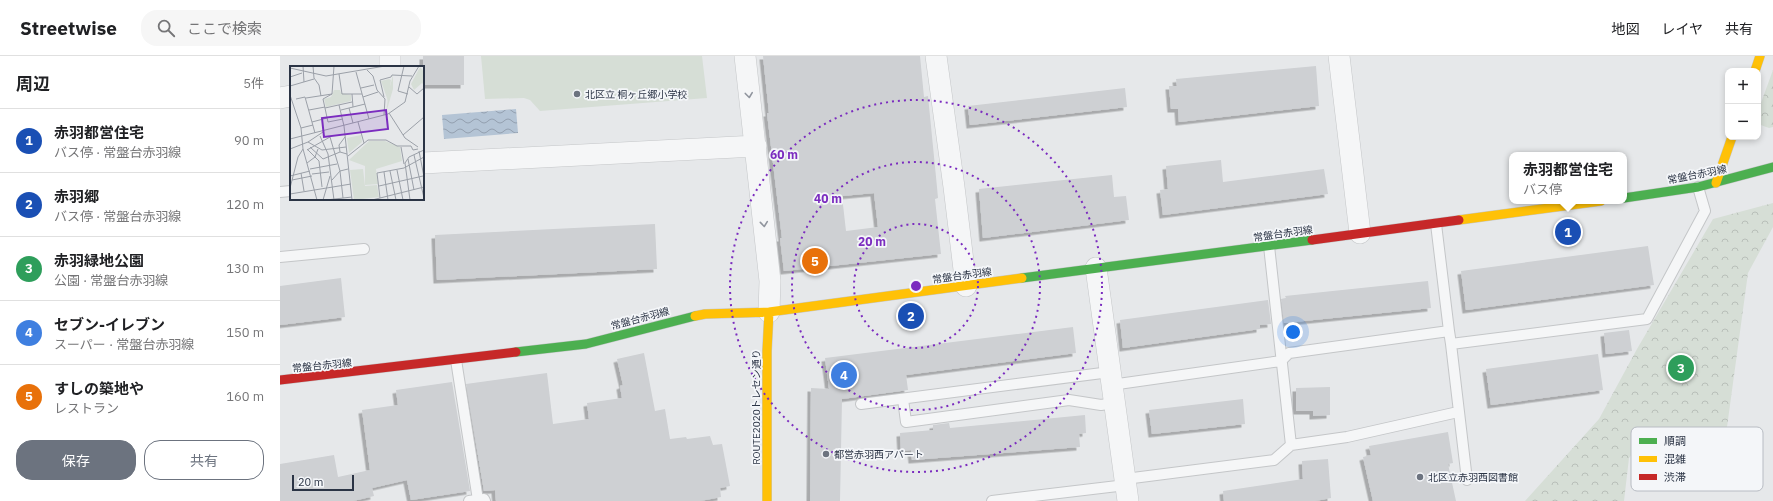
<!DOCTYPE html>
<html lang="ja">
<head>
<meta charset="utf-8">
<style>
  body { margin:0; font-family:"IBM Plex Sans","Noto Sans JP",sans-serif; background:#f6f6f6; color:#202124 }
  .controls { position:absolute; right:12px; top:12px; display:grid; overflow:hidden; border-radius:8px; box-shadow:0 2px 6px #0003 }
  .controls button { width:36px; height:36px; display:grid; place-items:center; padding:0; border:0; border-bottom:1px solid #e0e0e0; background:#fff; color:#202124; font:20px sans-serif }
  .scale { position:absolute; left:12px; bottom:10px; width:62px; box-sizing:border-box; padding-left:4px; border:2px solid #2b3445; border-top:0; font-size:11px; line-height:14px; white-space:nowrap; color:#2b3445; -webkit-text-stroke:3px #f4f6f9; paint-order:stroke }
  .you { position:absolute; left:1013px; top:276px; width:14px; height:14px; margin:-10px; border:3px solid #fff; border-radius:50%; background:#1a73e8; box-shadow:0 0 0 6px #1a73e833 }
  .badge { display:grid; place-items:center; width:26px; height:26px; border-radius:50%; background:#6c737f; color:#fff; font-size:13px; font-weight:700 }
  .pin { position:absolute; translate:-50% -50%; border:2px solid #fff; box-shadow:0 1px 4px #0006 }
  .popup { position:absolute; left:1229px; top:96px; width:118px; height:52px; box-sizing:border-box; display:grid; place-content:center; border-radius:8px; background:#fff; filter:drop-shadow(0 1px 3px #0005); font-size:13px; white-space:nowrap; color:#757577 }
  .popup b { font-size:15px; color:#202124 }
  .popup::after { content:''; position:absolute; left:50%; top:100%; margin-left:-8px; border:8px solid transparent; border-top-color:#fff }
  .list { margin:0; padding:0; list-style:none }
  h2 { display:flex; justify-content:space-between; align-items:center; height:52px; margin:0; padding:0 16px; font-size:17px }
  h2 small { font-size:13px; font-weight:400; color:#757577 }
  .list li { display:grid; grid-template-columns:26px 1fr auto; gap:12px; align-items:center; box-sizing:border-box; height:64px; padding:0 16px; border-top:1px solid #e0e0e0 }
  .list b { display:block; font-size:15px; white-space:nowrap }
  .list p { margin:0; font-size:13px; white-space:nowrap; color:#757577 }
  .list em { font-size:13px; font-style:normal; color:#757577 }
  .actions { display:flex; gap:8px; padding:12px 16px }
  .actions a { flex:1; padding:9px 0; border:1px solid #6c737f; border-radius:16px; text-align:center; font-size:14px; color:#6c737f }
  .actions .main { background:#6c737f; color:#fff }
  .icon { flex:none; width:22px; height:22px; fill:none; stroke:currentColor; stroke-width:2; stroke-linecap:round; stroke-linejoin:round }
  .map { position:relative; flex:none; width:1493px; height:445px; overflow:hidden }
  header { display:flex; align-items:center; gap:24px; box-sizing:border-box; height:56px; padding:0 20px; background:#fff; border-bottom:1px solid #e0e0e0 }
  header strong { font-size:19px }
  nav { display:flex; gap:22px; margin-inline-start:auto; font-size:14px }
  .search { width:280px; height:36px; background:#f6f6f6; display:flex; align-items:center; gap:10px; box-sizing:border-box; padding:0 14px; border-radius:16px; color:#757577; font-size:15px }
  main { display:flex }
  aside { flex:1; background:#fff }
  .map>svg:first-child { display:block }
  .grass { fill:#d6ded6 }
  .park { fill:url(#park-crowns) }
  .water { fill:url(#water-waves) }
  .building { fill:#ced0d3; fill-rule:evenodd; filter:url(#shadow) }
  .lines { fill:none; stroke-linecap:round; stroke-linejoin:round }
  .lane-casing { stroke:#c4c6c8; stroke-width:12 }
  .street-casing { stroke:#c4c6c8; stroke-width:22 }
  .fast-casing { stroke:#c4c6c8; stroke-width:10 }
  .slow-casing { stroke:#c4c6c8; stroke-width:10 }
  .jam-casing { stroke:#c4c6c8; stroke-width:10 }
  .lane { stroke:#f5f6f7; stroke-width:10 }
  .street { stroke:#f5f6f7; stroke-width:21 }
  .fast { stroke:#4caf50; stroke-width:9 }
  .slow { stroke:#ffc107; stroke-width:9 }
  .jam { stroke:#c62828; stroke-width:9 }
  .oneway { stroke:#90959e }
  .ring { fill:none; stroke:#7b2cbf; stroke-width:2; stroke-dasharray:2 4 }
  .poi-dot { fill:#6c737f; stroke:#f4f6f9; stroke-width:1.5 }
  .labels { text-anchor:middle; stroke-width:3.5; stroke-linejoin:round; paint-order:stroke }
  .poi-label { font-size:10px; fill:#2b3445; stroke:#f4f6f9; text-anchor:start }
  .street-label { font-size:10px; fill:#2b3445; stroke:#f4f6f9 }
  .inset-road { fill:none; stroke:#9ba0a8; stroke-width:1 }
  .view { fill:#7b2cbf; fill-opacity:0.15; stroke:#7b2cbf; stroke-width:2 }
  .inset-edge { fill:none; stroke:#2b3445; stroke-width:2 }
  .key { fill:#f4f6f9; stroke:#b8bcc3; stroke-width:1 }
  .key-label { font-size:11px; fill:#2b3445 }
  .centre { fill:#7b2cbf; stroke:#f4f6f9; stroke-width:2 }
  .ring-label { font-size:12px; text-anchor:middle; font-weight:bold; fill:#7b2cbf; stroke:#f4f6f9; stroke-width:3.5; stroke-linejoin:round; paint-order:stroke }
</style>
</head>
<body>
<header>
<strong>Streetwise</strong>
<div class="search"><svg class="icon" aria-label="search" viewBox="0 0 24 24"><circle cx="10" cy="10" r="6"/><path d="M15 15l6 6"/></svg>ここで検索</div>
<nav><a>地図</a><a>レイヤ</a><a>共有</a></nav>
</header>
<main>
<aside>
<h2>周辺<small>5件</small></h2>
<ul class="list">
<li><span class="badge" style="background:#1a4fb4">1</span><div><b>赤羽都営住宅</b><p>バス停 · 常盤台赤羽線</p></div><em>90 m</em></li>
<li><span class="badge" style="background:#1a4fb4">2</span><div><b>赤羽郷</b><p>バス停 · 常盤台赤羽線</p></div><em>120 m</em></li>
<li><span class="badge" style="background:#2e9e5b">3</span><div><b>赤羽緑地公園</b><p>公園 · 常盤台赤羽線</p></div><em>130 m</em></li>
<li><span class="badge" style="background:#3f7fe0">4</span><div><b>セブン-イレブン</b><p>スーパー · 常盤台赤羽線</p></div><em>150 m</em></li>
<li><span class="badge" style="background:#e8710a">5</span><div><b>すしの築地や</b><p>レストラン</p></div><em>160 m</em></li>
</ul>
<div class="actions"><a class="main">保存</a><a>共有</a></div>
</aside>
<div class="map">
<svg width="1493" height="445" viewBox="0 0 1493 445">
  <defs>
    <pattern id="park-crowns" width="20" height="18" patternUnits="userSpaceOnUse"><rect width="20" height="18" fill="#d6ded6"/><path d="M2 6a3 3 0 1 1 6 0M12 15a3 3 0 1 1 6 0" fill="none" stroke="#b8bfb9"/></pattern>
    <pattern id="water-waves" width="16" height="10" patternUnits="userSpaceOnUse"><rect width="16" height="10" fill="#b4c4d5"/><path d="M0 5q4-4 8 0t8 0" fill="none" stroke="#93a0af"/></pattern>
    <filter id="shadow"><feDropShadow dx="-3.5" dy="3.5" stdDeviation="0" flood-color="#0004"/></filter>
  </defs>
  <rect width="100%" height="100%" fill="#e6e8ea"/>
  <!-- grass -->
  <path class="grass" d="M201,0H422L427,42L260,55L250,44L244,42L205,43Z"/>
  <!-- park -->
  <path class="park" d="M1493,14V71L1489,72L1478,68V55Z
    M1493,147V171L1468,217L1444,393L1365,383L1349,402L1344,445H1245L1319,363L1357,293L1433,163Z"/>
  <!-- water -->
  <path class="water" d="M236,53L238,77L164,83L162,59Z"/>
  <!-- building -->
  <path class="building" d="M143,0H184V29H143Z
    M483,0H640L644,41L648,40L657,131L658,142L655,143L661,198L504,215L500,182H502L487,57H489ZM594,137L598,171L566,175L562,140Z
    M1036,10L1039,50L899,66L898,53H891L889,30H897L896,23Z
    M845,32L847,51L690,69L688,50Z
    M941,104L943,126L1044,113L1048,138L883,159L880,134L888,133L886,110Z
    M832,119L834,141L846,140L849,164L703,182L699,133Z
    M375,168L377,213L157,224L155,179Z
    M1368,190L1374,229L1186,254L1181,215Z
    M61,222L65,261L0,269V230Z
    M1148,225L1151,252L1004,267L1001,243L1006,242L1005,240Z
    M988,244L991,268L980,269V273L843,292L840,264Z
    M793,271L796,297L626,319L628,334L562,343L560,445H530L531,332L549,333L545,302Z
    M1349,274L1352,295L1326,298L1324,277Z
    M364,297L375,355L385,353L390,383L406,381L407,383L430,380L433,389L442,388L450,430L440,432L441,441L420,445H216L215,434L204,435L186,328L267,317L273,368L309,363L307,347L342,342L340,330L343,329L337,303Z
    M1318,298L1323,334L1211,349L1206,313Z
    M172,326L190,435L131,444L127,424L92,432L94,440L73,445H0V408L54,399L58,421L90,414L82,354L118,349L116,334Z
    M1050,331V359L1033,360V355H1016V332Z
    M963,343L965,368L872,378L869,354Z
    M805,359L806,377L799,378L800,391L632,404L631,394L621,395L620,377L653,374V369L669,367L670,372Z
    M1168,376L1173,407L1168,408L1176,445H1093L1083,401L1091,399L1089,390Z
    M1048,403L1051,442L1035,445H944L943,435L1023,423L1022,405Z"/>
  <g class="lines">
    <!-- lane casing -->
    <g class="lane-casing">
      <path id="lane" d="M0,136L11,135
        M1156,168L1169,275
        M989,190L1011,389
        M0,201L84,193
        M1171,288L1187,424
        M176,304L198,444
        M831,329L1001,305L1009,297L1169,275L1171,288L1367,263L1425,155L1418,131
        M623,343L626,366L789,344L821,349L834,347
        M581,348L830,316
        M845,423L994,404L1011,389L1067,381L1178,356
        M189,445L204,443L205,445
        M712,445L846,429"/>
    </g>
    <!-- street casing -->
    <g class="street-casing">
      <path id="street" d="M110,0V11
        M465,0L490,225L489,256
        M656,0L674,131L686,230
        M1059,0L1080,177
        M0,42L11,40
        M143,107L476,90
        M816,212L848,445"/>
    </g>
    <!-- fast casing -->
    <g class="fast-casing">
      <path id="fast" d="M1344,142L1418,131L1493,111
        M742,222L1032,184
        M236,296L306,288L415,260"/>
    </g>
    <!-- slow casing -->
    <g class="slow-casing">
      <path id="slow" d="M1475,15L1480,0
        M1436,127L1452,81
        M1179,164L1321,145
        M415,260L425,258L489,256L742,222
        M487,445V295L489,256"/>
    </g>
    <!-- jam casing -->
    <g class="jam-casing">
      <path id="jam" d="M1032,184L1179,164
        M0,324L236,296"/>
    </g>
    <!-- lane -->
    <use href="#lane" class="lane"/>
    <!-- street -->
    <use href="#street" class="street"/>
    <!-- fast -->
    <use href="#fast" class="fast"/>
    <!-- slow -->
    <use href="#slow" class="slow"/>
    <!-- jam -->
    <use href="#jam" class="jam"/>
  </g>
  <!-- one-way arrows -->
  <defs><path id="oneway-chevron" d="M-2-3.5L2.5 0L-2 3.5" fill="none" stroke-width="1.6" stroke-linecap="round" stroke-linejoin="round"/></defs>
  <g class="oneway">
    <use href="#oneway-chevron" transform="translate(469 39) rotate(83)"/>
    <use href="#oneway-chevron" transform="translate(484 168) rotate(84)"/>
  </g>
  <!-- distance rings -->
  <g class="ring">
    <circle cx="636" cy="230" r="62"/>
    <circle cx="636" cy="230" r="124"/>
    <circle cx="636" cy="230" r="186"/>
  </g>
  <!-- markers -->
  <g class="poi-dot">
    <circle cx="297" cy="38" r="4"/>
    <circle cx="546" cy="398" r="4"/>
    <circle cx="1140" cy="421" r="4"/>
  </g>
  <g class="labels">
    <!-- poi labels -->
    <g class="poi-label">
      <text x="305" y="42">北区立 桐ヶ丘郷小学校</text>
      <text x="554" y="402">都営赤羽西アパート</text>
      <text x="1148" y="425">北区立赤羽西図書館</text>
    </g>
    <!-- street labels -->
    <g class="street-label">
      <text transform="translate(1417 118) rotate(-11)" y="4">常盤台赤羽線</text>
      <text transform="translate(1003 177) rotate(-8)" y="4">常盤台赤羽線</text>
      <text transform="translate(682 219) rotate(-8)" y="4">常盤台赤羽線</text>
      <text transform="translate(360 262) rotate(-15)" y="4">常盤台赤羽線</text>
      <text transform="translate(42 309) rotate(-6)" y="4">常盤台赤羽線</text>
      <text transform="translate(476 351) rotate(-90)" y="4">ROUTE2020トレセン通り</text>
    </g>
  </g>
  <!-- overview -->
  <g transform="translate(10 10)">
    <rect width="134" height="134" fill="#e6e8ea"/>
    <path d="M71,69L72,76L59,87L57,72ZM73,103L75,120L87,119L89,131L64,134L60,104Z" fill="#d6ded6"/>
    <path d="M99,13L101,14L98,35L91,15Z" fill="#d6ded6"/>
    <path d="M130,1L134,6V19L132,17L124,24L121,18ZM103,9V23L96,47L99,24ZM44,24H50L51,27L61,29V35L36,41L34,33L41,31ZM79,75H95L110,81L112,95L86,103L88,118L75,119V100L59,94Z" fill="#d6ded6"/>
    <path class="inset-road" d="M13,0L14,16M23,0L24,12L29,19L31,30M44,0L42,28L33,33L38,56L53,53M114,0L108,25L118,28M0,2L36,10L95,0M77,4L83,10L87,24L95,33L94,49M66,6L79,53M49,8L52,28H72M0,11L12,7M0,20L24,13M119,21L127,28L134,22M71,22L84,19M62,28L63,41M0,29L11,62L13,83L27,134M73,31L88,26M94,31L90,14L101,11L102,9L122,10M16,32L42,28M6,33L15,31L25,67M49,39L54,60M35,42L62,36M59,42L63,57M19,44L35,41M51,44L75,38M99,47L115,72L128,81M22,56L37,52M68,56L74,77M54,60L62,134M11,62L23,59M113,69L134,51M30,70L38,88L44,134M0,73L98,48L115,36L120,15L129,0M18,76L33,66M20,81L33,93L50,86L57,88M111,81L114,98M0,83L18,76L32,84L56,81M17,83L29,95L32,121M17,84L40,71L50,105L53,132M129,85L134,111M50,86L49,79L55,71M124,89L134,132M58,90L78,74H96L107,80H121L123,84L128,83M118,93L124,124M17,97L25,91L28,83M20,103L47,98M107,104L113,134M100,105L106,134M94,106L98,134M11,107L14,125M22,108L39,106M0,110L20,105M2,114L22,110M42,114L50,105L58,103M89,120L133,110M0,122L8,91L13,83M0,128L61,118M90,132L87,107L114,102L134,91M33,134L40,110M36,134L62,131M82,134L134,121M120,134L115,97L119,91L134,84"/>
    <path class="view" d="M96,44L98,63L34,71L32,52Z"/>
    <rect width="134" height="134" class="inset-edge"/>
  </g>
  <!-- legend -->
  <rect x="1351" y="371" width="132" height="64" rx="6" class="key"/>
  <rect x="1359" y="382" width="18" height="6" fill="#4caf50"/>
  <rect x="1359" y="400" width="18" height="6" fill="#ffc107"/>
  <rect x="1359" y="418" width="18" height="6" fill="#c62828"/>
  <g class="key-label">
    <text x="1384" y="389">順調</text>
    <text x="1384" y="407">混雑</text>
    <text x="1384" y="425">渋滞</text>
  </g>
  <circle cx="636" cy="230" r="6" class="centre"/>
  <g class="ring-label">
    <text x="504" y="103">60 m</text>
    <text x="548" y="147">40 m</text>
    <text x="592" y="190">20 m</text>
  </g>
</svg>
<div class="controls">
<button>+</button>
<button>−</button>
</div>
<div class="scale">20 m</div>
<div class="you"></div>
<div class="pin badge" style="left:1288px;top:176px;background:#1a4fb4">1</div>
<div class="popup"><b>赤羽都営住宅</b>バス停</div>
<div class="pin badge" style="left:631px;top:260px;background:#1a4fb4">2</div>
<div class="pin badge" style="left:1401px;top:312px;background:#2e9e5b">3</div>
<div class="pin badge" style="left:564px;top:319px;background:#3f7fe0">4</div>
<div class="pin badge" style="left:535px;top:205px;background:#e8710a">5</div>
</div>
</main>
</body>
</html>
